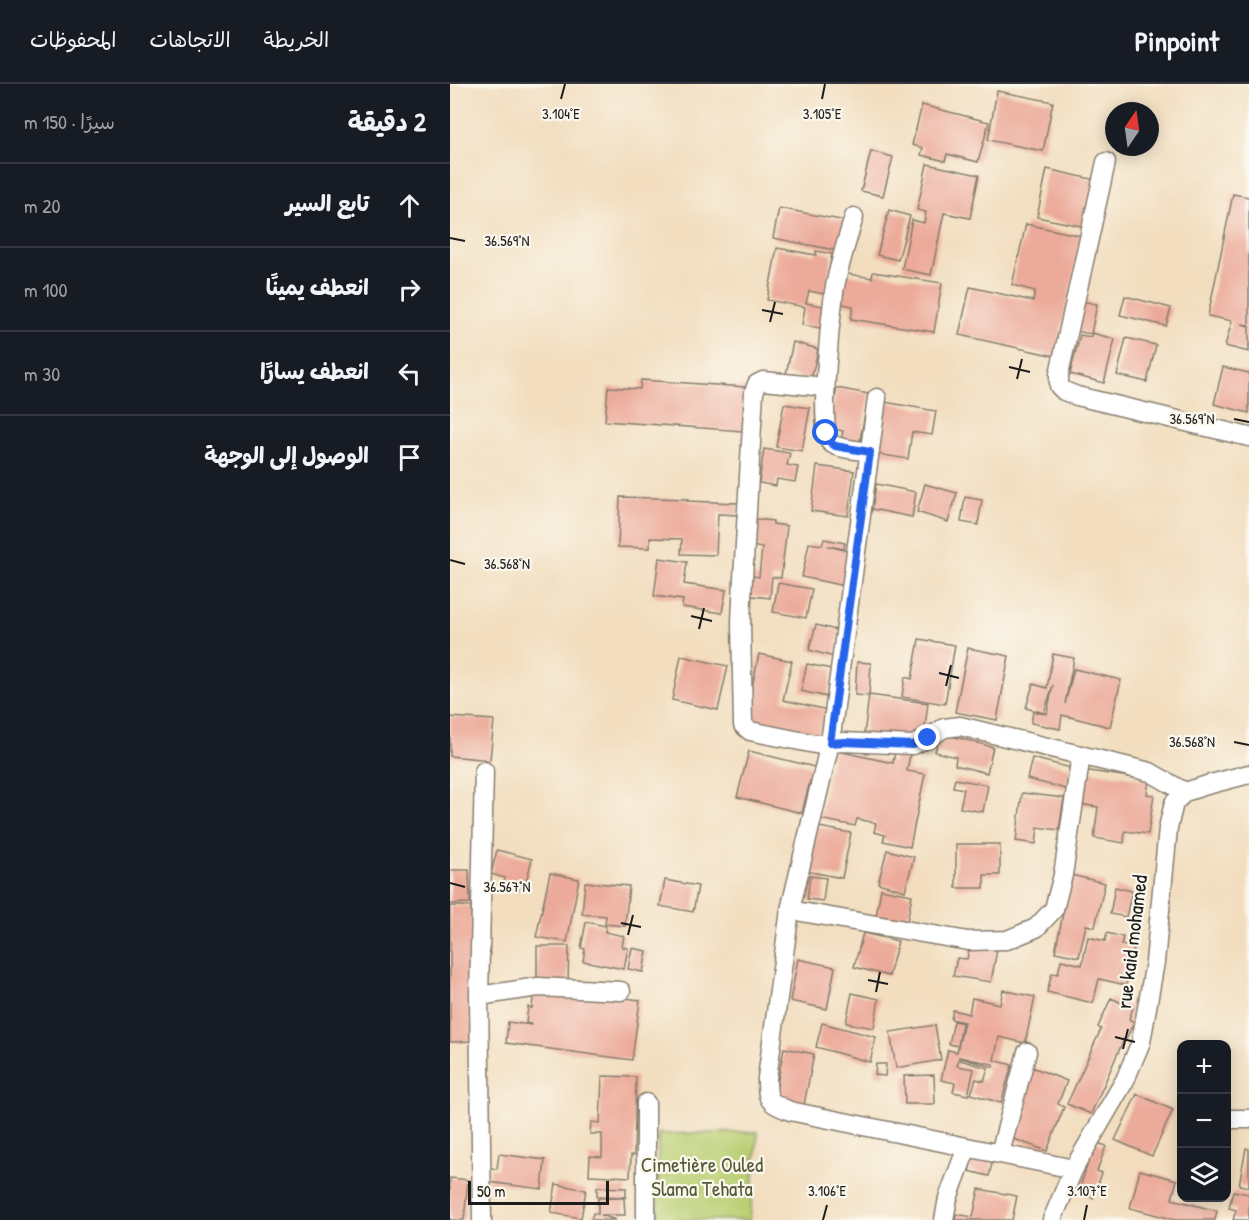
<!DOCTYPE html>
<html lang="ar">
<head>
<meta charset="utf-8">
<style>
  body { margin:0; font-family:"Patrick Hand","Playpen Sans Arabic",sans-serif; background:#20242c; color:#f1f3f6; direction:rtl }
  .controls { position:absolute; right:18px; bottom:18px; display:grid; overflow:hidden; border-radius:12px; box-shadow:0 3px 15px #0003 }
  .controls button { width:54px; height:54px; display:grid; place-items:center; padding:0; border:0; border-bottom:2px solid #363941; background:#171b24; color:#f1f3f6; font:30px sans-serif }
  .compass { position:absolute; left:655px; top:18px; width:54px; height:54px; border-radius:50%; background:#171b24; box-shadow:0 3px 15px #0003; rotate:13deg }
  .scale { position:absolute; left:18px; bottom:15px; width:141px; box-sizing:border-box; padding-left:6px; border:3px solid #1c1c1c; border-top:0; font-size:16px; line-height:21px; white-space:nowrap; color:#1c1c1c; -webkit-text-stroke:4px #fbf7ec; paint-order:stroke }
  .stop { position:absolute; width:18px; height:18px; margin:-14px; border:4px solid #2563eb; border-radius:50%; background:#fff }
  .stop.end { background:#2563eb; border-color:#fff; box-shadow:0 2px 6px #0008 }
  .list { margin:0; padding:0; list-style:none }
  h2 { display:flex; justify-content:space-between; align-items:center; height:78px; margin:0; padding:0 24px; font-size:26px }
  h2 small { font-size:20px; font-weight:400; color:#9ea1a6 }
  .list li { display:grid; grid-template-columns:39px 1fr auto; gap:18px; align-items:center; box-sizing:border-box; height:84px; padding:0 24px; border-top:2px solid #363941 }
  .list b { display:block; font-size:22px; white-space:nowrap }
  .list em { font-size:20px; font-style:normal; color:#9ea1a6 }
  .icon { flex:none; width:33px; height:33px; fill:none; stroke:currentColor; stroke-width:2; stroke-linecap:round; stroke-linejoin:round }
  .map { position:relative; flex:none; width:799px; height:1136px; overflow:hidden; direction:ltr }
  header { display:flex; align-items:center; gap:36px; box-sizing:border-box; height:84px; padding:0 30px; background:#171b24; border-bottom:2px solid #363941 }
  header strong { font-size:28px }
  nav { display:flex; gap:33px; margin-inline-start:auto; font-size:21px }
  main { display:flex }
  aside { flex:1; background:#171b24 }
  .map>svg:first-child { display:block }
  .green { fill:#bacf73; stroke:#6b7648; stroke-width:1.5 }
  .building { fill:#ecaa9a }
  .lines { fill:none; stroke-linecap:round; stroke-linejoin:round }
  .street-casing { stroke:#877d6e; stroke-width:21 }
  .street { stroke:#fff; stroke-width:18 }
  .route { stroke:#2563eb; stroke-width:8 }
  .ticks { fill:none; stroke:#1c1c1c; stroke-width:2 }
  .labels { text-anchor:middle; stroke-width:4.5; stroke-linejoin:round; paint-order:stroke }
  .street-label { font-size:21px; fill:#1c1c1c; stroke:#fbf7ec }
  .park-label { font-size:21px; fill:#535b3a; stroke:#fbf7ec }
  .ticks-label { font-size:15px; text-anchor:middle; fill:#1c1c1c; stroke:#fbf7ec; stroke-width:4.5; stroke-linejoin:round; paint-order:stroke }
</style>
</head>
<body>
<header>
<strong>Pinpoint</strong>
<nav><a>الخريطة</a><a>الاتجاهات</a><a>المحفوظات</a></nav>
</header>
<main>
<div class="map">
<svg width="799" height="1136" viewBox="0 0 799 1136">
  <rect width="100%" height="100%" fill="#fbf7ec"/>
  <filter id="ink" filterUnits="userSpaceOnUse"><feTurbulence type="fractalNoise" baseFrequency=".0167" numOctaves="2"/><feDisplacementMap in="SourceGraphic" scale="12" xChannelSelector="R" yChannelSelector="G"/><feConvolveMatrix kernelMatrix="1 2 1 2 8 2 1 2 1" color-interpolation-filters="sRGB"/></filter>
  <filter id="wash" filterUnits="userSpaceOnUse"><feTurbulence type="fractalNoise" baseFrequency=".008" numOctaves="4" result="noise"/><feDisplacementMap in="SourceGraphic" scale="24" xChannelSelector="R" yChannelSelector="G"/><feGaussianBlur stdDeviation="1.35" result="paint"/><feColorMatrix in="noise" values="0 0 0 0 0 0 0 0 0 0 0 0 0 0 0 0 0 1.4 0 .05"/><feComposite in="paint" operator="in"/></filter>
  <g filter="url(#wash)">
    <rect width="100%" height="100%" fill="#f2debf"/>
    <!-- green -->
    <path class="green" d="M308,1048L300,1136H208V1050Z"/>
    <g id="blocks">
      <!-- building -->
      <path class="building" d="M547,7L603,18L593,67L538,56Z
        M472,21L539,38L528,78L497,70L495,77L471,71L473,64L462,61Z
        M421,67L443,73L433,112L411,107Z
        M477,80L529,91L520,134L494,129L481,191L452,185L462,136L474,139L476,128L467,126Z
        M597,85L646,96L636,143L587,133Z
        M783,110L799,113V241L792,240L799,242V268L775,262L782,237L758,232Z
        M329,124L396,137L390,167L323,154Z
        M439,126L460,132L448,176L427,171Z
        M576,140L632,152L605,272L509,251L520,203L583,217L585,207L562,201Z
        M327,164L366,171V167L382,170L375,210L359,207L356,219L379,223L375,245L352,241L355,223L317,216Z
        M423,188L492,199L484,248L401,235L403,222L388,219L393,189L422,194Z
        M675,212L721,224L716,242L670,231Z
        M631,217L647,220L641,250L625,247Z
        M642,249L665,255L654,299L620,290L630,251L641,253Z
        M676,254L706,261L697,298L667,291Z
        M343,258L368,265L361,296L336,290Z
        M773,283L799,289V329L764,320Z
        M191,296L296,303L293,347L155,337L158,303L190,305Z
        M387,304L419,310L409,361L391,357L393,347L379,344Z
        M429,317L486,327L482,351L462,348L458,375L420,369Z
        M334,320L360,324L352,367L326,363Z
        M314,365L340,369L337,381L348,383L345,398L327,395L326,402L309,399Z
        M367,382L404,387L398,432L361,427Z
        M426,400L466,408L462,433L422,425Z
        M475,400L507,409L498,438L467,428Z
        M170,413L238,415L237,417L288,419V431L268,430L266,471L231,470L232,455L200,454V464L168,463Z
        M515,413L532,416L528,441L511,438Z
        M305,435L323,437V440L337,442L331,494L322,493L320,514L293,511L296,491L309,493L312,464L302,462Z
        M374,455L395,459L394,465L378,462L402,468L395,502L352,493L359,459L372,461Z
        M209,474L237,478L234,500L276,506L272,529L232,523L233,516L204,512Z
        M328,499L362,505L356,534L323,528Z
        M366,541L390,547L384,573L359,566Z
        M469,555L505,561L495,620L452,613L455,593L462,595Z
        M518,564L559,572L547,636L505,628Z
        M309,570L342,577L333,616L378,626L371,656L294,640Z
        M603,570L624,574L615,620L624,585L671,596L660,643L612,631L610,645L581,639L583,628L597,630L603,601L594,629L576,624L583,600L597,604Z
        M231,572L278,582L268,626L222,616Z
        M407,578L421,579L419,612L405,611Z
        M357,580L382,585L377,613L351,607Z
        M419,611L478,619L473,659L414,651Z
        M0,633L44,636L40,676L0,672Z
        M490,649L543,663L537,689L505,681L506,673L485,668Z
        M383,666L443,679L445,667L460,670L457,687L475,690L460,763L433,757L435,751L424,748L426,739L407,735L405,742L369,735Z
        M299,667L373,685L369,700L360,697L352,729L287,713Z
        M582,674L621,684L616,705L577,695Z
        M633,686L699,696L697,710L704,711L698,750L675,747L674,759L644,754L648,723L628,720Z
        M505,695L538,701L533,728L510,724L514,705L503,703Z
        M572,709L614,714L609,746L588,743L586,760L566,757Z
        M364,742L401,749L392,794L356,787Z
        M506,760H550V791H534V804H506Z
        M47,766L82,775L76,798L70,796L68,806L53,802L55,794L41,790Z
        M437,766L464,773L455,807L428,799Z
        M0,786H19L20,819L0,820Z
        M100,789L129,795L117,858L86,853Z
        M621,791L655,799L645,843L636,841L629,873L605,868Z
        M360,792L376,794L373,817L357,815Z
        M215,796L248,802L243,828L210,822Z
        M135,798L179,802L175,842L155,840L156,832L132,830Z
        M665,803L682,807L676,833L660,830Z
        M431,805L462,811L457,838L426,832Z
        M0,822H21L24,957L0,958Z
        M136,838L156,842L155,848L174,852L172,863L178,864L174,885L133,877L135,865L131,864Z
        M413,849L448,857L439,892L404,883Z
        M657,849L673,853L671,861L684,864L676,901L649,895L643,919L597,908L602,889L608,890L611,876L632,881L638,853L655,857Z
        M520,861L547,866L541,898L503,892L507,874L517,875Z
        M87,862H119L118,899L87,898Z
        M182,864L197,867L193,888L178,885Z
        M348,875L385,883L377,925L340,917Z
        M84,905L121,907L190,916L182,976L56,959L58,938L81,941V940L76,939L78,923L82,924Z
        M553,906L585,913L575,959L549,953L544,976L562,981L551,1019L521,1010L526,995L534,997L538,984L510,976L511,974L543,983V980L509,973L507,982L524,985L518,1011L503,1008L505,999L491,996L498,966L507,968L514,938L501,935L503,926L519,930L522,914L550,920Z
        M402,909L429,915L424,944L396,939Z
        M661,914L683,924L679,935L684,938L676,955H674L641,1030L617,1020L651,945L648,943Z
        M504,937L512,939L508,962L499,960Z
        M372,939L426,953L420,978L366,963Z
        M485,941L491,976L446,984L440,948Z
        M334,964L364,970L354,1021L324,1016Z
        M426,980H436L435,992L425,991Z
        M582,983L617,997L608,1020L614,1023L597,1067L556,1052Z
        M484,991L485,1020H455L454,992Z
        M152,992L186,993L184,1071H181L180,1093L139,1091L140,1072L152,1073V1050H140L141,1038L150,1039Z
        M687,1010L723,1026L702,1072L665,1056Z
        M645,1058L656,1062L647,1087L652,1089L643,1114L628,1109Z
        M796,1064L799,1065V1103L789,1101Z
        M49,1070L95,1076L92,1105L38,1098L40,1084L47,1085Z
        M523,1071L543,1075L539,1092L519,1087Z
        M690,1086L727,1096L722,1115L767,1127L765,1136H726L680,1124Z
        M0,1094L18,1096L14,1136H0Z
        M106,1100L136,1106L131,1134L101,1129Z
        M147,1103L176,1104V1113L147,1112Z
        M529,1105L567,1112L562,1136H505L506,1130L523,1133Z
        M783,1107L799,1110V1136H783L786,1126L779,1124Z
        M148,1114H174L175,1131H151L166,1136H141L143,1129L148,1130Z"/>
    </g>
  </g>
  <g filter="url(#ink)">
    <use href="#blocks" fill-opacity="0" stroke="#877d6e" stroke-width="1.5"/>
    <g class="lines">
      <!-- street casing -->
      <g class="street-casing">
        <path id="street" d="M656,78L609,290V302L614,307L627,312L799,353
          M404,133C397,157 388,183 384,208C381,231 368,344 380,358C386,365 410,366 420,368
          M375,303L313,297L307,300L304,308L293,494L291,538L293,641L300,647L365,660L394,658L463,661L478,654L494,644L510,642L700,688L735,708
          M427,314L380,659L340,826L317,994C317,1017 318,1018 340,1027L624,1085
          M340,826L518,857L557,856L586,844L604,825L613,791L631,671
          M29,912L88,903L171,907
          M776,1035H799
          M550,1069L577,968
          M32,1136L29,912L34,687
          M196,1136V1019
          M494,1136L498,1114L517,1063
          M602,1136L624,1084L675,996L691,958L705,878L718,744L724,719L735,708L757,701L799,690"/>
      </g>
      <!-- street -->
      <use href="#street" class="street"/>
    </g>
  </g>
  <g class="lines" filter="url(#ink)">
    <!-- route -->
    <path class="route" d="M376,349L379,357L385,362L420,368L380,659L394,658L463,661L478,654"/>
  </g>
  <!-- ticks -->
  <path class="ticks" d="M111,15L115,0M372,15L375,0M0,154L15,157M312,226L333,230M320,238L325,218M559,283L580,288M567,295L572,275M784,335L799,338M0,476L15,480M241,532L262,537M249,545L254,524M489,589L509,594M496,602L501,581M784,658L799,661M0,799L15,803M171,839L191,843M178,851L183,831M418,896L438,900M426,908L430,888M665,953L685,958M673,965L678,945M373,1136L377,1121M634,1136L637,1121"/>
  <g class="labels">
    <!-- street labels -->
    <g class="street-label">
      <text transform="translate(682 858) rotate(-83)" y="7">rue kaid mohamed</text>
    </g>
    <!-- park labels -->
    <g class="park-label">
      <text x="252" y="1088">Cimetière Ouled<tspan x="252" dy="24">Slama Tehata</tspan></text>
    </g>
  </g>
  <g class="ticks-label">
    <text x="111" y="35">3.104°E</text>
    <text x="372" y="35">3.105°E</text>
    <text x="57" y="162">36.569°N</text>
    <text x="742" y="340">36.569°N</text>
    <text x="57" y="485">36.568°N</text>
    <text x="742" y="663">36.568°N</text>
    <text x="57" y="808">36.567°N</text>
    <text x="377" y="1112">3.106°E</text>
    <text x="637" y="1112">3.107°E</text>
  </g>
</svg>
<div class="controls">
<button>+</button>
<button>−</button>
<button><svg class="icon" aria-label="layers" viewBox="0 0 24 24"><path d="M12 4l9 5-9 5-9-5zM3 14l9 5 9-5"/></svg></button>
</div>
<svg class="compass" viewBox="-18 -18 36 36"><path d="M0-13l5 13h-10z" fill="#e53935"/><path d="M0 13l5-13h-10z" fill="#9ea1a6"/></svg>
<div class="scale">50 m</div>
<div class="stop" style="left:376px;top:349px"></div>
<div class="stop end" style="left:478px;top:654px"></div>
</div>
<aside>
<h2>2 دقيقة<small>سيرًا · 150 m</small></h2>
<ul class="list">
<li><svg class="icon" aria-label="ahead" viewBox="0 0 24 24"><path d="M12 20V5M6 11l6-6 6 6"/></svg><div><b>تابع السير</b></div><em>20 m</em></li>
<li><svg class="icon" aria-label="right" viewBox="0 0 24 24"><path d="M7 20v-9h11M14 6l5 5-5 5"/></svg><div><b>انعطف يمينًا</b></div><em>100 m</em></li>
<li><svg class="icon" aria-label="left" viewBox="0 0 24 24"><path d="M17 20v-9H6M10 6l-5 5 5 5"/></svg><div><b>انعطف يسارًا</b></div><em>30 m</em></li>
<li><svg class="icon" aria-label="arrive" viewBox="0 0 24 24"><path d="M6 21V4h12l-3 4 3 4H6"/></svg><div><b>الوصول إلى الوجهة</b></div></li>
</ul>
</aside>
</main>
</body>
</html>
